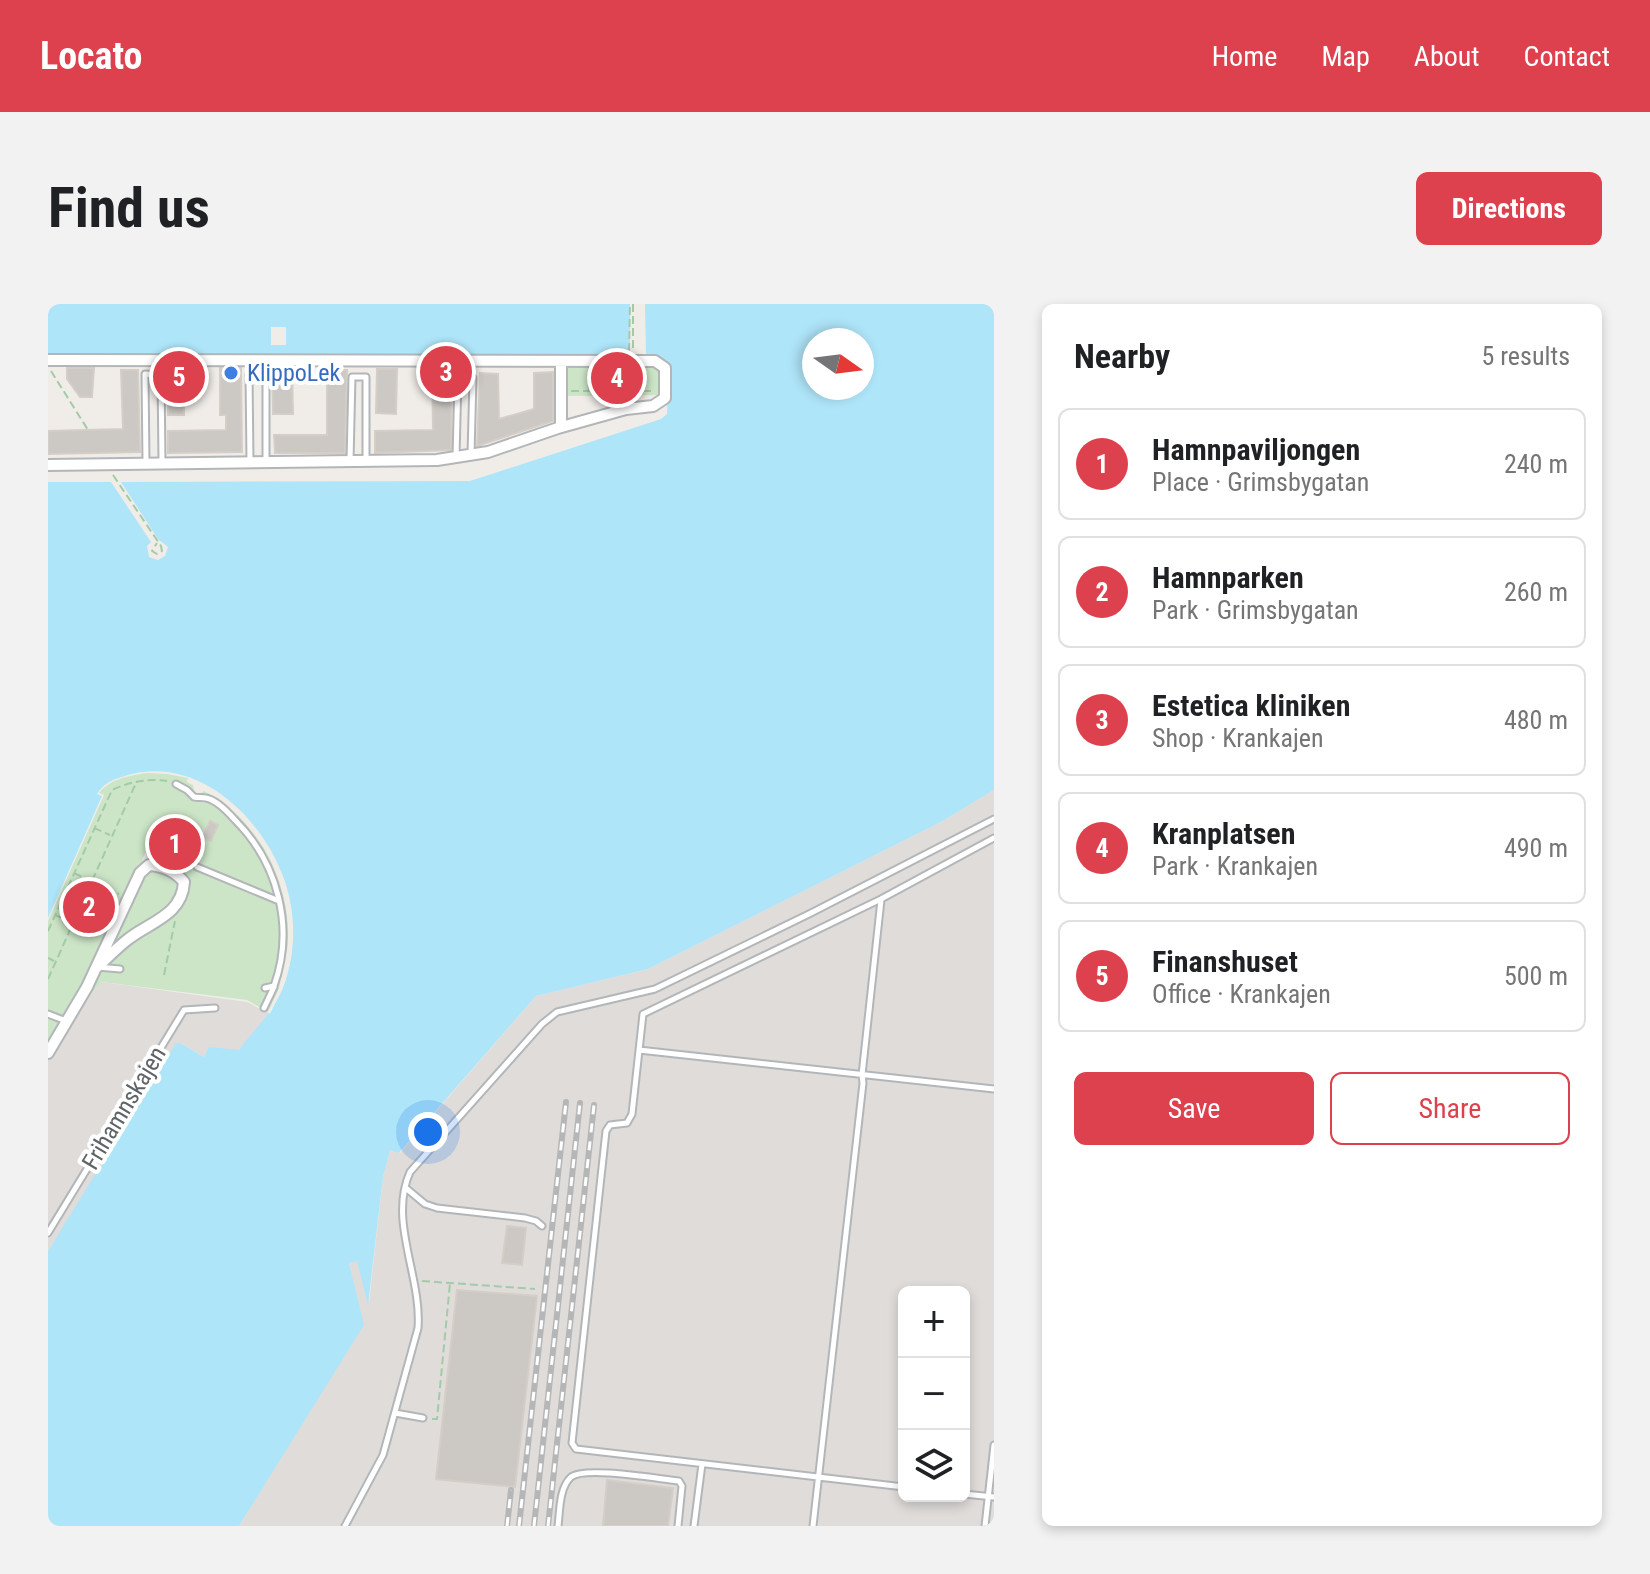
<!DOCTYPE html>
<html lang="en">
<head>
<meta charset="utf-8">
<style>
  body { margin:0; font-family:"Roboto Condensed",sans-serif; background:#f2f2f2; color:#202124 }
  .controls { position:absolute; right:24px; bottom:24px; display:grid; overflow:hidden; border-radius:12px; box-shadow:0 4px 12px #0003 }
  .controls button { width:72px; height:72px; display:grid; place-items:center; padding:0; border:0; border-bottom:2px solid #e0e0e0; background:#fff; color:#202124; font:40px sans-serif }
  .compass { position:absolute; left:754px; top:24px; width:72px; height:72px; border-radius:50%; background:#fff; box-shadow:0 4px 12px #0003; rotate:104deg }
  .you { position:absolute; left:380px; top:828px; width:28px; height:28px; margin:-20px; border:6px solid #fff; border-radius:50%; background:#1a73e8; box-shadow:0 0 0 12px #1a73e833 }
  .badge { display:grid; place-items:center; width:52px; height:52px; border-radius:50%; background:#dd414e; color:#fff; font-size:26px; font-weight:700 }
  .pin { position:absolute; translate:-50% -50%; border:4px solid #fff; box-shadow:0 2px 8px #0006 }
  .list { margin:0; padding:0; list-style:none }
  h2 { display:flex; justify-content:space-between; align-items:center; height:104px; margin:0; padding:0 32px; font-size:34px }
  h2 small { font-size:26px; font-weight:400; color:#757577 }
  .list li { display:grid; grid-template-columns:52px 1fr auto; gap:24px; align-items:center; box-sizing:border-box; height:112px; margin:0 16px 16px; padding:0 16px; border:2px solid #e0e0e0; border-radius:12px }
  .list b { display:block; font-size:30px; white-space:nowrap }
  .list p { margin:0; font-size:26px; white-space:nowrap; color:#757577 }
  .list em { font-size:26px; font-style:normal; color:#757577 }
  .actions { display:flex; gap:16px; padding:24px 32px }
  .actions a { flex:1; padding:18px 0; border:2px solid #dd414e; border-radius:12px; text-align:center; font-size:28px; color:#dd414e }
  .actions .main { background:#dd414e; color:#fff }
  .icon { flex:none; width:44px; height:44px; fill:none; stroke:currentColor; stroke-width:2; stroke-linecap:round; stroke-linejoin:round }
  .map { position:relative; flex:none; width:946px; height:1222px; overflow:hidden; border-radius:12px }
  header { display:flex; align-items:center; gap:48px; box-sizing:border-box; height:112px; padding:0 40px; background:#dd414e; color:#fff }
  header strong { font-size:38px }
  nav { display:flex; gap:44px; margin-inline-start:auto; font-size:28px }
  .intro { display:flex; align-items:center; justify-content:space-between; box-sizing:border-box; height:192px; padding:0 48px }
  h1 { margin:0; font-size:56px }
  .button { padding:20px 36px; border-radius:12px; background:#dd414e; color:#fff; font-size:28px; font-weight:700 }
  main { display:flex; gap:48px; padding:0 48px }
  aside { flex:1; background:#fff; border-radius:12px; box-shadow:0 4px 12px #0003 }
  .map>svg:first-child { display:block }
  .industrial { fill:#dfdcda; fill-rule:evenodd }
  .green { fill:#cce5c7; fill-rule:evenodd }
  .water { fill:#afe5f9; fill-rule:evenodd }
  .pier { fill:#f0ede8 }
  .building { fill:#ccc8c4; stroke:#d4cec6; stroke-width:2 }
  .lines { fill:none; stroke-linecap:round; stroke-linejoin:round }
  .lane-casing { stroke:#b3b6b9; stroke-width:9 }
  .street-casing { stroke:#b3b6b9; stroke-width:14 }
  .path { stroke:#a3cba8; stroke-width:2; stroke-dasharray:8 4; stroke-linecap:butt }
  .lane { stroke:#fff; stroke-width:5 }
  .street { stroke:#fff; stroke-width:10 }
  .rail-casing { stroke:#b5b6b7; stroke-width:6 }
  .rail { stroke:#fff; stroke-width:3; stroke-dasharray:9; stroke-linecap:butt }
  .shop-dot { fill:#3f7fe0; stroke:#fff; stroke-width:3 }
  .labels { text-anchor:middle; stroke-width:8; stroke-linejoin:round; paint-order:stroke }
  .shop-label { font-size:24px; fill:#366cbe; stroke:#fff; text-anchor:start }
  .street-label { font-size:24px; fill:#5f6467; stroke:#fff }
</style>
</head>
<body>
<header>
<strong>Locato</strong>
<nav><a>Home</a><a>Map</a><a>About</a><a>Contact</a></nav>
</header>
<div class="intro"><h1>Find us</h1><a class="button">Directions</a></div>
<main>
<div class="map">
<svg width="946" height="1222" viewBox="0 0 946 1222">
  <rect width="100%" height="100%" fill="#f0ede8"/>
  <!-- industrial -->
  <path class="industrial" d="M946,486V1222H191L315,1021L301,959L309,956L321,998L335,873L342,845L352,849L488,692L600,665L893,518ZM856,988H916V1192H856Z
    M54,678L199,698L222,710L191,746L156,753L134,740L0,947V739Z"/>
  <!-- green -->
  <path class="green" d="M517,51H580L613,55L621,64V91L517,92Z
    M98,469L119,470L140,474L139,478L145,481L147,490H152L156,487C233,527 264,633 220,708L199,696L54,678L0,738V617L56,491L51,489C62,475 80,472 98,469ZM111,522L119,525L118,528L112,529C111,540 106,554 96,559L94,556L108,524Z"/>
  <!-- water -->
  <path class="water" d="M0,0H582V39L580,51L0,50Z
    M588,0H946V486L893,518L600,665L488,692L351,849L342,846L335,873L320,1001L309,957L301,959L316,1021L191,1222H0V947L128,739L134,740L156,753L161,743L191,746C207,724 226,708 236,681C248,649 248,610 237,578C216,515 151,451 80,471C67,475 56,478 49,490L54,492L0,614V178H63L103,238L99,242L101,253L110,256L117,252L120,243L110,235L73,178L422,177L613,115L619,110L621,64L613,55L588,51ZM766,36H814V84H766Z"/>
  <!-- pier -->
  <path class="pier" d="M588,0H597L598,52L588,51Z
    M223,23H238V41H223Z
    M141,473L161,483L177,494L195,509L222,545L237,578L244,610V649L237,678L222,710L220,708L231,685L240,641V611L233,579L219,547L192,512L156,485L153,480L139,477Z"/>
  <!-- building -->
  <path class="building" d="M19,64H46L44,93H32L19,75Z
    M120,64H137L136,111H120Z
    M172,64H193L194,148L120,149V127L178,126V111H172Z
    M224,64H244L245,110H225Z
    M329,65H349L348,110L328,109Z
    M384,65H404L403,146L327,149V127L385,126Z
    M73,66H90L92,148L0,150V127L75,125Z
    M279,66H299L297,149H227L226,131H279Z
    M505,68V117L429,142L432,69L450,70L451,115L486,105V69Z
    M162,517L170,521L163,537L154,534Z
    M116,531L140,541L131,563L106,554Z
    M459,922L478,924L474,961L454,959Z
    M409,986L489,992L467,1183L388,1175Z
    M559,1176L625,1184L620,1222H555Z"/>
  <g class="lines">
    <!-- lane casing -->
    <g class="lane-casing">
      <path id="lane" d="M408,153L410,74H425L423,150
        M302,157L304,73H318V156
        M202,158L201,70L218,71V157
        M98,159L97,70L113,71L114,158
        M128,480L139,486L146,493C150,494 154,493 158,494C168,496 180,508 187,516C230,559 247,624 226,682L217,684
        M149,563L231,597
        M49,663L72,665
        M216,704L226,683
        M0,710L18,717
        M591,746L946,785
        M359,885L377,900L389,904L477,914L488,917L494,922
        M0,929L136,706L167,704
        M347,1109L375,1114
        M856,1183L528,1145L524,1139L558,827L562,821L579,819L584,810L595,710L833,595L946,534
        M916,1190L946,1193
        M297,1222L335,1151L370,1024C374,973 340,917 362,868L494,720L509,708L607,685L763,609L946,515
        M510,1222C512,1207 511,1184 523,1173C537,1162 610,1175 631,1177L634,1182L630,1222
        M646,1222L654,1160
        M765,1222L815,779L814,771L833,596
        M937,1222L946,1141"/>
    </g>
    <!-- street casing -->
    <g class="street-casing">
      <path id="street" d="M0,56L607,57L617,64V94L605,102L578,105L510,124L440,148L389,156L0,161
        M513,123V57
        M0,749L39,683L92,569L101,561C115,562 127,567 136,578C134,612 101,618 79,636C69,644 59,654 49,663"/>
    </g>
    <!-- path -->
    <path class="path" d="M585,0V47
      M581,47L582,0
      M3,67L40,126
      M560,68L561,86
      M580,68L581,86
      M540,69L541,86
      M523,87H607
      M65,171L113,242L114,247L109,250L104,247L109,239
      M46,524L62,531
      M26,569L71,590
      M7,611L23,618
      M0,627L64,486C81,478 100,474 119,477
      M0,654L6,657
      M116,671L127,617
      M0,675L88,479
      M374,977L487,985
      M384,1115H389L402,979"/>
    <!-- lane -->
    <use href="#lane" class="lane"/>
    <!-- street -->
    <use href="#street" class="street"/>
    <!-- rail casing -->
    <g class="rail-casing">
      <path id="rail" d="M459,1222L463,1186
        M471,1222L518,798
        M486,1222L532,799
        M500,1222L546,801"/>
    </g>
    <!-- rail -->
    <use href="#rail" class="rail"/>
  </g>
  <!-- markers -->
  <circle class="shop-dot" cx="183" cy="69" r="8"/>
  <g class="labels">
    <!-- shop labels -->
    <g class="shop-label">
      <text x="199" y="77">KlippoLek</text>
    </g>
    <!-- street labels -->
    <g class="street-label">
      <text transform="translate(76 804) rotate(-59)" y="8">Frihamnskajen</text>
    </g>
  </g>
</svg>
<div class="controls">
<button>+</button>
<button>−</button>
<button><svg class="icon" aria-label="layers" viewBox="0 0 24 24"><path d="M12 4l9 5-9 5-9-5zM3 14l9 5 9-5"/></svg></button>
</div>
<svg class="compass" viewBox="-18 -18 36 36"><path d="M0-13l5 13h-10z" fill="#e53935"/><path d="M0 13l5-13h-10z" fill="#757577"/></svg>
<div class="you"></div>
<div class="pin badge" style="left:127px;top:540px">1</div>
<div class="pin badge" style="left:41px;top:603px">2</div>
<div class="pin badge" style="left:398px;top:68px">3</div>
<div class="pin badge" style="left:569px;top:74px">4</div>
<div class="pin badge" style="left:131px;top:73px">5</div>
</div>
<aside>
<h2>Nearby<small>5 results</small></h2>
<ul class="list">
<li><span class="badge">1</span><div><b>Hamnpaviljongen</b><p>Place · Grimsbygatan</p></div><em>240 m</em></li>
<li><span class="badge">2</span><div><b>Hamnparken</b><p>Park · Grimsbygatan</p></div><em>260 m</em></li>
<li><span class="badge">3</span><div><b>Estetica kliniken</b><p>Shop · Krankajen</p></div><em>480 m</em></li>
<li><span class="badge">4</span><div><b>Kranplatsen</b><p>Park · Krankajen</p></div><em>490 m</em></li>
<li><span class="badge">5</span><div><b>Finanshuset</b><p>Office · Krankajen</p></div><em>500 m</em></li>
</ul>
<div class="actions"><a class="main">Save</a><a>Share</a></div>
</aside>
</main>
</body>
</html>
